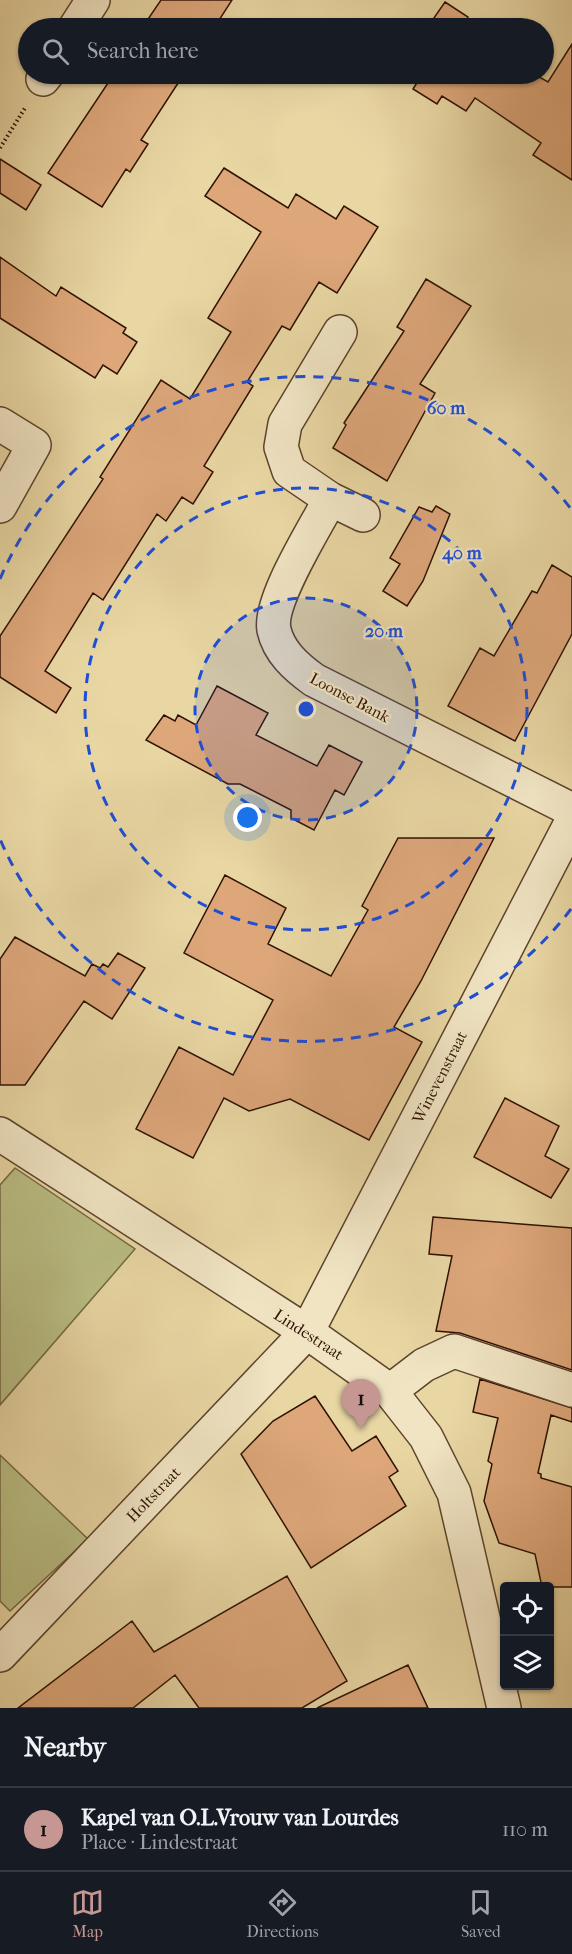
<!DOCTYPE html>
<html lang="en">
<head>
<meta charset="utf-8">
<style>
  body { margin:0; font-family:"IM FELL French Canon",serif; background:#20242c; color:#f1f3f6 }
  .controls { position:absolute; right:18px; bottom:18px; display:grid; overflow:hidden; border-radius:6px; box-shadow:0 2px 4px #0004 }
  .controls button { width:54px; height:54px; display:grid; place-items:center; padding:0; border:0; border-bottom:2px solid #363941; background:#171b24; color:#f1f3f6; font:30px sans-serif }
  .you { position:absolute; left:248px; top:818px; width:21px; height:21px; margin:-15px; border:4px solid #fff; border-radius:50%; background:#1a73e8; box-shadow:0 0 0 9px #1a73e833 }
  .badge { display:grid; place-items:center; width:39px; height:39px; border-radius:50%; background:#c59692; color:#111; font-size:20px; font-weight:700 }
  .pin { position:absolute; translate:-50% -50px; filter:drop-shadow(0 2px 3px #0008) }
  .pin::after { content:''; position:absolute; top:32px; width:21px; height:18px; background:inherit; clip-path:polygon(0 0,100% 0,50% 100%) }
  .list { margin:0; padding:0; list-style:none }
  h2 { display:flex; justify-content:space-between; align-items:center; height:78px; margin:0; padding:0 24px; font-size:26px }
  h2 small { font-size:20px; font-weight:400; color:#9ea1a6 }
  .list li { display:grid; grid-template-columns:39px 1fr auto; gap:18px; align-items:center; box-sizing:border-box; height:84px; padding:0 24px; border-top:2px solid #363941 }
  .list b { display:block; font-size:22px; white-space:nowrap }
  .list p { margin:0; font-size:20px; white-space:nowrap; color:#9ea1a6 }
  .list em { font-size:20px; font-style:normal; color:#9ea1a6 }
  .icon { flex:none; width:33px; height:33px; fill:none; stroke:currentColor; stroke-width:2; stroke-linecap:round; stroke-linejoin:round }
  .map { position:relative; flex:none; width:572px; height:1708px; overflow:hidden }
  .search { position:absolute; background:#171b24; box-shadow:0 2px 4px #0004; left:18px; right:18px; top:18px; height:66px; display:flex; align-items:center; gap:15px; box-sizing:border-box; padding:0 21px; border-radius:33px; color:#9ea1a6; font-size:22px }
  .sheet { height:162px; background:#171b24 }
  nav { display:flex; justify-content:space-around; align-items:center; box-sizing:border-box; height:84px; border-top:2px solid #363941; background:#171b24; font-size:16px; color:#9ea1a6 }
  nav a { display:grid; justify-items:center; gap:3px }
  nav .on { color:#c59692 }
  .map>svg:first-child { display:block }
  .green { fill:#b9bd83; stroke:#746844; stroke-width:1.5 }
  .building { fill:#dda77a; stroke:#2f1204; stroke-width:1.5 }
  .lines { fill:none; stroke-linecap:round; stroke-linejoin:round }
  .minor-casing { stroke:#5d432c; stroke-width:36 }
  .path { stroke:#2f1204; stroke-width:4; stroke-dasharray:1.5 3; stroke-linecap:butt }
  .minor { stroke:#f0e4c3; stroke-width:33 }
  .ring { fill:none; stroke:#1d4ed8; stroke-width:3; stroke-dasharray:10 8 }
  .labels { text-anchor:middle; stroke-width:4.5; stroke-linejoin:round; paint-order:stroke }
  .street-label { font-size:16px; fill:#2f1204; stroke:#f0e4c3 }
  .centre { fill:#1d4ed8; stroke:#f0e4c3; stroke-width:3 }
  .ring-label { font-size:18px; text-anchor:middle; font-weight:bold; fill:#1d4ed8; stroke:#f0e4c3; stroke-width:4.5; stroke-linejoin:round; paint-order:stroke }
</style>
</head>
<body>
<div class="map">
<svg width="572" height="1708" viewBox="0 0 572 1708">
  <rect width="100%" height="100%" fill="#e8d6a3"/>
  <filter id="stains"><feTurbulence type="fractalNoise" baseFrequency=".00333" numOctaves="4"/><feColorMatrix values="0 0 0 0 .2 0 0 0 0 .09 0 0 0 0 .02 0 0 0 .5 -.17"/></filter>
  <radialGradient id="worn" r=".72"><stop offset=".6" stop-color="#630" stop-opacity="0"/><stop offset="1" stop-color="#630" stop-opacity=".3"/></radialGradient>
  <!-- green -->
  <path class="green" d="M15,1168L135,1249L0,1405V1185Z
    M0,1455L88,1539L10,1611L0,1601Z"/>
  <!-- building -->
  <path class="building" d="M161,0H232L214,28H142Z
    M445,2L468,17L463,26L466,28H427Z
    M572,44V180L533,155L541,143L475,98L466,111L442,96L437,104L413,89L418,81L406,74H534L548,82Z
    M114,74H184L141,140L148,144L130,172L126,169L102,207L48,173Z
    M0,159L41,185L26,210L0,193Z
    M224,168L288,208L296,194L336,219L344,206L378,227L337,293L319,282L290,330L282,326L247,382L253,386L204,466L213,472L193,504L182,497L166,521L157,514L103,600L93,593L45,671L71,688L56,713L0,677V636L103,479L100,477L161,380L190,399L231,332L208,318L261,232L205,196Z
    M0,257L56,296L61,287L126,328L123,333L137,342L117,374L103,365L95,378L0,318Z
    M426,279L471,306L420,384L435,393L387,481L333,448L346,425L344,423L404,331L397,327Z
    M436,506L450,514L423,581L407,606L383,591L400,564L390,558L419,507L432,512Z
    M552,565L572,577V634L515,741L448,706L480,648L494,656L532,591L537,593Z
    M217,686L268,713L256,735L317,766L329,745L362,762L344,795L335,790L314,830L291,818V810L240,784H228L146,740L164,715L175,721L178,715L196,725Z
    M398,838H494L421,981L394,1027L422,1042L369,1140L290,1099L249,1111L224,1098L193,1158L136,1129L179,1047L233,1075L273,1000L184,953L225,875L286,908L268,944L331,976L368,910L362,906Z
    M15,937L85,976L92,964L100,968L103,964L108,967L118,953L145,968L112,1019L84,1001L25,1085H0V959Z
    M505,1098L559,1126L545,1156L569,1169L551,1198L474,1157Z
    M433,1217L572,1228V1370L460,1333L436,1331L452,1256L429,1254Z
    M480,1379L572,1408V1422L551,1415L538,1473L541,1474V1478L572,1487V1587H542L535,1554L499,1543L484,1501L492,1464L488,1461L498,1418L473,1412Z
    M315,1396L352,1451L376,1436L398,1471L389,1477L406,1506L311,1568L241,1454L273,1421Z
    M287,1576L347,1681L302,1708H199L175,1675L133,1708H18L132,1621L154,1652Z
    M408,1665L428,1708H317Z"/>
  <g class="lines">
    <!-- minor casing -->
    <g class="minor-casing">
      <path id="minor" d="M75,28L93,0
        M43,79L47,74
        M340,332L285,424L281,447L289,471L330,499L363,515
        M0,424L34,445L0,506
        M330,499C316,527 268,601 274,630C279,652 296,667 314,680L572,810
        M0,1134L307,1332L390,1391L426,1437L454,1493L504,1708
        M390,1391L424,1365L454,1351L572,1390
        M0,1655L307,1332L572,821"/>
    </g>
    <!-- path -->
    <path class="path" d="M0,148L25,108"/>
    <!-- minor -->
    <use href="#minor" class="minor"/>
  </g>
  <!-- distance rings -->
  <circle cx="306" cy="709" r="111" fill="#1d4ed8" fill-opacity=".12"/>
  <g class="ring">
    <circle cx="306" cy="709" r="111"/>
    <circle cx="306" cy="709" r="221"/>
    <path d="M571 909A332 332 0 0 1 0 839M0 579A332 332 0 0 1 571 509"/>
  </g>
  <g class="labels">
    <!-- street labels -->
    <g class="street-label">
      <text transform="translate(350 697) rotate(28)" y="6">Loonse Bank</text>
      <text transform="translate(439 1077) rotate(-63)" y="6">Winevenstraat</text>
      <text transform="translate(309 1334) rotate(33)" y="6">Lindestraat</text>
      <text transform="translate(153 1494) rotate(-46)" y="6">Holtstraat</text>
    </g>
  </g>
  <circle cx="306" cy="709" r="9" class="centre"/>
  <g class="ring-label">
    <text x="446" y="414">60 m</text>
    <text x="462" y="559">40 m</text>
    <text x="384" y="637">20 m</text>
  </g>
  <rect width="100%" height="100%" filter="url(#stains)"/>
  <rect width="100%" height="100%" fill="url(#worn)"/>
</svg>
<div class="controls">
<button><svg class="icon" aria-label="locate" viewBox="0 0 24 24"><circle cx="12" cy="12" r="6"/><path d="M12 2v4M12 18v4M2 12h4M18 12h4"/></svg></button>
<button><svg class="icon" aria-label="layers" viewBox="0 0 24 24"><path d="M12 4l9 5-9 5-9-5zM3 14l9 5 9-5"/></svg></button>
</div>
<div class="you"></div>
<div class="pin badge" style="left:361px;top:1429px">1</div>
<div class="search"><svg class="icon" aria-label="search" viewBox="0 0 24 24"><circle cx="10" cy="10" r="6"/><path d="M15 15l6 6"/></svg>Search here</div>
</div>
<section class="sheet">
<h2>Nearby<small></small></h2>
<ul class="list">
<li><span class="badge">1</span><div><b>Kapel van O.L.Vrouw van Lourdes</b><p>Place · Lindestraat</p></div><em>110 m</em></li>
</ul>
</section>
<nav>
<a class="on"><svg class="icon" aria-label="map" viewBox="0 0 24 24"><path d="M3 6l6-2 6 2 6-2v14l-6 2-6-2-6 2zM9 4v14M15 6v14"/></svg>Map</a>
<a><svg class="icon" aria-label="directions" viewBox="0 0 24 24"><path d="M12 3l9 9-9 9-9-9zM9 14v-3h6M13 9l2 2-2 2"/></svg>Directions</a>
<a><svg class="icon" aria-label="saved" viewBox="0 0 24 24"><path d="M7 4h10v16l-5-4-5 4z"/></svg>Saved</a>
</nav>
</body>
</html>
